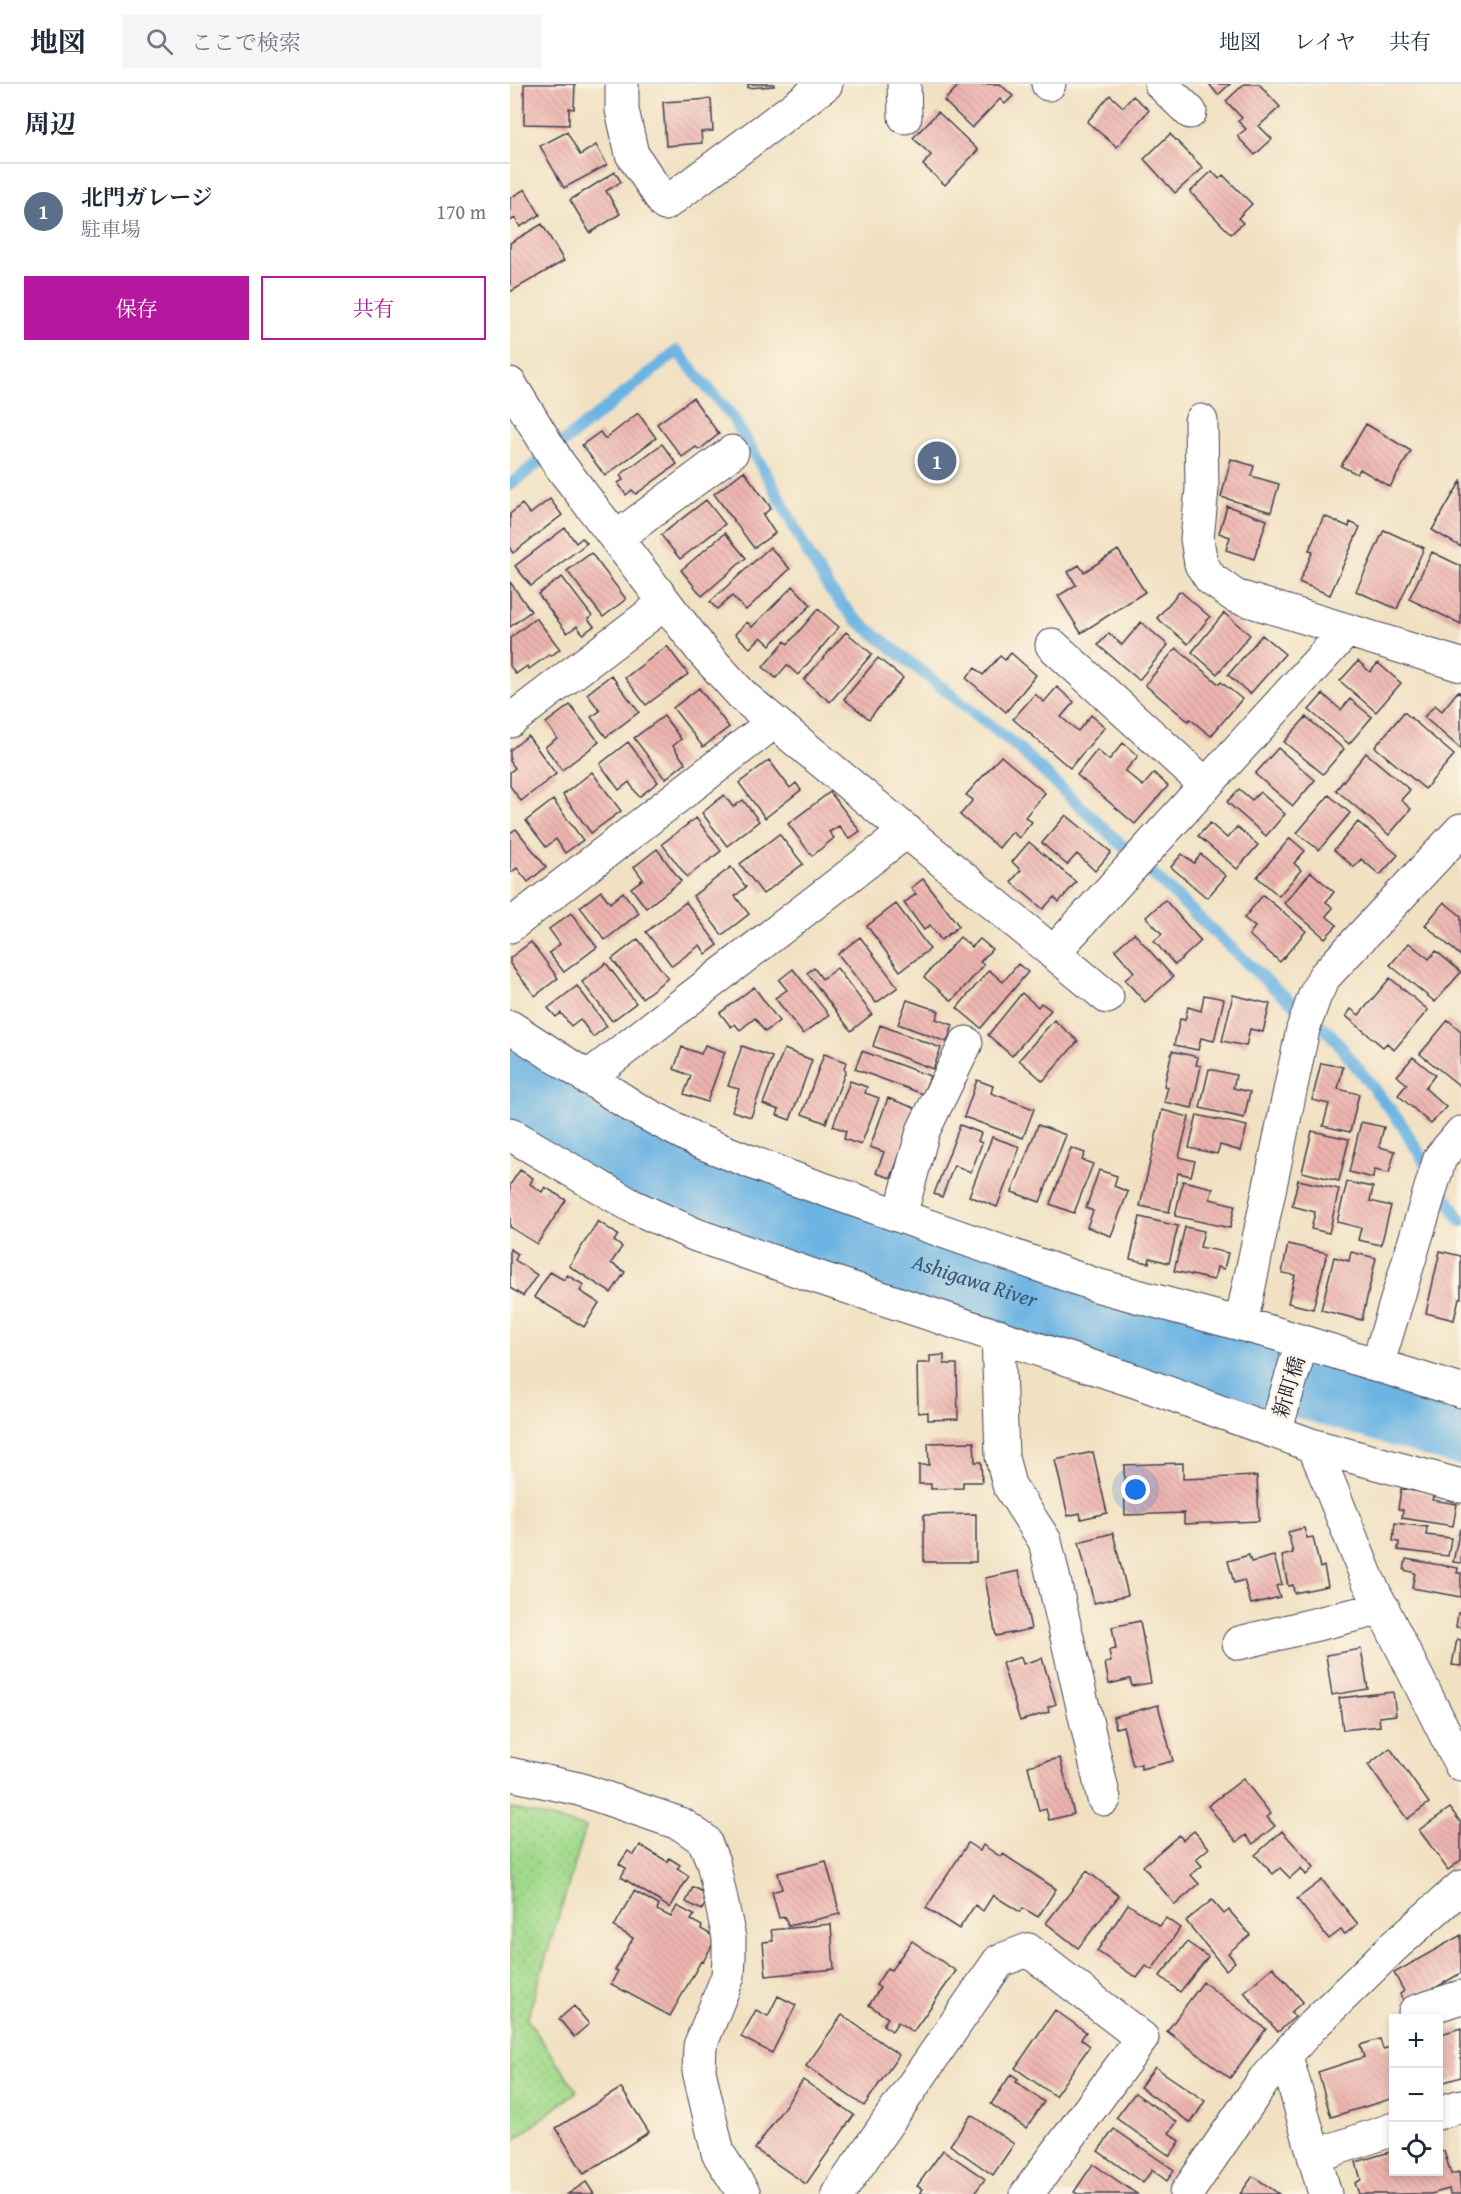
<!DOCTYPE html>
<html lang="ja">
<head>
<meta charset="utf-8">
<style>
  body { margin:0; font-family:"Gentium Book Plus","Noto Serif JP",serif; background:#f6f6f7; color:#1f2937 }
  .controls { position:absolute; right:18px; bottom:18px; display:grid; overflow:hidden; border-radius:0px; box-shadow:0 3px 9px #0003 }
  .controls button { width:54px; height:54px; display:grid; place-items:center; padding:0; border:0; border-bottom:2px solid #e0e1e3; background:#fff; color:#1f2937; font:30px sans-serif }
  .you { position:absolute; left:626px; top:1406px; width:21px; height:21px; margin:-15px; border:4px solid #fff; border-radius:50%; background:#1a73e8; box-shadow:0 0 0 9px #1a73e833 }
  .badge { display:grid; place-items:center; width:39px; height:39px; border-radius:50%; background:#b5179e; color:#fff; font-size:20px; font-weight:700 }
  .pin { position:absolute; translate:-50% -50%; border:3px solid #fff; box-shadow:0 2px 6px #0006 }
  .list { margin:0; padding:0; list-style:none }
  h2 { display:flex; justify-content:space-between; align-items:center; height:78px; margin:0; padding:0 24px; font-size:26px }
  h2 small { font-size:20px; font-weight:400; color:#747a83 }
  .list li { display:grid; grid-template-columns:39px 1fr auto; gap:18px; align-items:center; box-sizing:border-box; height:96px; padding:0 24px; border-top:2px solid #e0e1e3 }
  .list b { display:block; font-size:22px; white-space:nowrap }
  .list p { margin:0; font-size:20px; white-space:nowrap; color:#747a83 }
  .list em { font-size:20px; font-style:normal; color:#747a83 }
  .actions { display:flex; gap:12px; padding:18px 24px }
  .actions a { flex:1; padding:14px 0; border:2px solid #b5179e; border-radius:0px; text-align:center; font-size:21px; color:#b5179e }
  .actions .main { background:#b5179e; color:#fff }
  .icon { flex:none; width:33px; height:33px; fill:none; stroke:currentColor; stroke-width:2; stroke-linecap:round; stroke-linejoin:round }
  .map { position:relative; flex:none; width:951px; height:2110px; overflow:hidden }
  header { display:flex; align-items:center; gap:36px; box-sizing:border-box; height:84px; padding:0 30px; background:#fff; border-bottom:2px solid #e0e1e3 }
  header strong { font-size:28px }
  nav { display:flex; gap:33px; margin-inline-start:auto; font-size:21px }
  .search { width:420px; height:54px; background:#f6f6f7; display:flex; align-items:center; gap:15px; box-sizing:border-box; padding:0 21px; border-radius:0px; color:#747a83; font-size:22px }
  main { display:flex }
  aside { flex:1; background:#fff }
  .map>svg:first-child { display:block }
  .grass { fill:url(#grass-dots); stroke:#627e64; stroke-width:1.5 }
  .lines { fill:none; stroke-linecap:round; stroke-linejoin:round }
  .stream { stroke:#6bb3e2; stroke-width:12 }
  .river { stroke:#6bb3e2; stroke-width:75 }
  .building { fill:url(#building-back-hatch) }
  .minor-casing { stroke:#413f4f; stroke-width:35 }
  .minor { stroke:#fff; stroke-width:33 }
  .labels { text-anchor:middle; stroke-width:4.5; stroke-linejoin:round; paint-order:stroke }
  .street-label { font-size:21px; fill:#22223b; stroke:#fcf5e5 }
  .water-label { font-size:22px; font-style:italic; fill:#3c5575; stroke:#fcf5e5 }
</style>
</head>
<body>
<header>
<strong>地図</strong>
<div class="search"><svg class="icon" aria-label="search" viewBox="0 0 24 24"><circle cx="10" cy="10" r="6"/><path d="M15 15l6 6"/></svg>ここで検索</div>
<nav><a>地図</a><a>レイヤ</a><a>共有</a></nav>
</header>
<main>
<aside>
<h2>周辺<small></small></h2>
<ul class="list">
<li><span class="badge" style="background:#5c6f8a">1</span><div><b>北門ガレージ</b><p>駐車場</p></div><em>170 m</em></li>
</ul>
<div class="actions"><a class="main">保存</a><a>共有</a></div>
</aside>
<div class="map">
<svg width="951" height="2110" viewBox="0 0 951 2110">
  <defs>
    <pattern id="grass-dots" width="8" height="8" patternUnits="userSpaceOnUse" patternTransform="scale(1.5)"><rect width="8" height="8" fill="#a2da8c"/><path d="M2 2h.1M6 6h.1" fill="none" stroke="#8bbb7a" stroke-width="1.8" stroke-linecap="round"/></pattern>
    <pattern id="building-back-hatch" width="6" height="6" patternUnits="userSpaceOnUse" patternTransform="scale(1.5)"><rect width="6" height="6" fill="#edb4af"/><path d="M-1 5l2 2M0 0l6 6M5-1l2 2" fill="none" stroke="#cb9a97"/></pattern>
  </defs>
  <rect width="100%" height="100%" fill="#fcf5e5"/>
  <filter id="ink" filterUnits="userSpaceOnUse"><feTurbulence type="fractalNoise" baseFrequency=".0167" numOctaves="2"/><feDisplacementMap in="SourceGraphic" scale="12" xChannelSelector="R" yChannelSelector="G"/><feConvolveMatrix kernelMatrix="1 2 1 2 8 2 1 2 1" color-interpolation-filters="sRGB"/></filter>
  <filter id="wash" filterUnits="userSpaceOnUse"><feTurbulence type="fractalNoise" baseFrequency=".008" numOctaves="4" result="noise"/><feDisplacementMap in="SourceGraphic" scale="24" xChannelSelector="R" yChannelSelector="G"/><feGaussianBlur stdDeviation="1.35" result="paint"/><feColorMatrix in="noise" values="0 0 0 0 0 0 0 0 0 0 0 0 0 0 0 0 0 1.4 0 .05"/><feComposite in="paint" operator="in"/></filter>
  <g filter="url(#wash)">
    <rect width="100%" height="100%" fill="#f1e1c2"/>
    <!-- grass -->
    <path class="grass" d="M0,1724L76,1743L17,1935L67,2007L0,2060Z"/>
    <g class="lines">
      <!-- stream -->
      <path class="stream" d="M0,401L167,267L223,334L261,398L298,470L320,506L344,534L506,662L764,904L820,949L890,1038L951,1137"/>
      <!-- river -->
      <path class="river" id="s1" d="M0,1003L143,1092L539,1220L951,1344"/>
    </g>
    <g id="blocks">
      <!-- building -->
      <path class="building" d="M14,0H65L64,25L59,24V41L14,40Z
        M238,0H264V2L238,4Z
        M450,0H490L503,12L495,20L490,15L462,44L434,17Z
        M699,0H720L708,11Z
        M734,0H749L770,23L749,42L762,55L745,71L727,52L736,45L728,37L732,34L716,17Z
        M600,11L613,23L623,12L639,26L607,63L577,38Z
        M201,15L203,47L191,48L192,59L156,62L153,18Z
        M428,28L468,66L435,101L413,81L421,71L403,54Z
        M57,48L70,71L86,61L97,81L54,104L30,62Z
        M660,50L693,84L665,109L634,75Z
        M702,87L709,95L713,91L742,120L728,134L733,139L721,150L680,108Z
        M105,88L111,98L96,107L110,130L80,149L60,116Z
        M15,105L30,131L10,143L5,134L0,137V114Z
        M32,140L54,177L0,208V159Z
        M183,314L209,350L189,366L186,363L172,373L147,340Z
        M128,329L146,354L95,392L72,361L90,348L95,355Z
        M856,340L901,367L880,403L850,385L847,390L831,382Z
        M152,360L167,380L126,410L122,406L116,411L108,399L113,396L110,391Z
        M721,375L744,382L741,392L769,400L761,428L711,413Z
        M234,387L261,424L253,431L265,449L244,464L204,410Z
        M951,397V463L922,446Z
        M40,415L52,431L3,469L0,465V430L12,420L20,430Z
        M196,416L215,440L170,475L151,451Z
        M717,422L757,436L744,475L716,466L720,453L709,449Z
        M814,432L839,443L840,438L850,443L820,511L789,498L803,467L799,466Z
        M55,444L66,459L72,454L77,459L21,502L5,482Z
        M874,446L914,464L887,525L846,507Z
        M215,449L236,474L192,512L171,486Z
        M260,463L280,485L236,526L222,512L207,525L200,518Z
        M608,466L635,508L571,549L548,512L566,501L558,488L569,481L574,488Z
        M922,468L951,482V540L899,515Z
        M81,469L116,515L93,533L57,487Z
        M52,493L82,532L78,535L84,542L73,550L67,542L57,549L28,510Z
        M0,498L21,527L0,543Z
        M283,502L301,521L260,561L251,553L240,564L225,550L237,538L242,543Z
        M670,507L700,533L678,560L647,534Z
        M308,525L329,543L288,591L277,581L266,594L253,583L275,557L278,560Z
        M714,529L740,551L707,590L682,568Z
        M26,534L50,565L41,572L40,570L19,585L17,582L6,590L0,582V554Z
        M631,538L658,561L629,596L588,561L599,549L612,561Z
        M336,548L362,570L320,618L294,596Z
        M752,551L775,570L740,610L718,591Z
        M157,562L178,590L136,621L115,594Z
        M666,564L709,600L711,598L732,615L701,652L680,635L678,637L635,601Z
        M501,569L526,591L496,628L456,594L465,584L473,591L490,572L495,576Z
        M368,574L393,594L359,635L334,615Z
        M848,577L860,588L868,579L891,599L866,628L830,597Z
        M101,591L129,628L96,653L81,633L90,627L77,610Z
        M547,603L564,618L551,633L568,647L581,631L595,643L560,684L503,635L525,610L534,618Z
        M189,604L219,643L193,663L163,624Z
        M948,607L951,610V665L914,633L925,621L932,627Z
        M813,610L831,626L840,615L862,633L839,660L799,626Z
        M60,621L89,658L52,686L35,663L47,654L36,639Z
        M894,628L944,671L915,705L865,663Z
        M154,632L171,655L163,662L175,679L155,695L124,654Z
        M796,633L834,665L813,690L774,658Z
        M18,652L46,690L11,717L0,702V688L5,684L0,677V666Z
        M118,658L148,698L129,713L119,698L109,706L90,680Z
        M613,659L628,672L615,687L633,702L644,689L658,702L625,740L567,691L587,666L599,676Z
        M768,664L805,696L783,722L745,690Z
        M856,669L900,706L891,716L901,725L879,751L826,706Z
        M491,672L535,709L515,733L522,738L509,754L502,748L489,764L450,731L463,716L456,711Z
        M259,676L280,704L286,699L291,706L255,734L229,699Z
        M82,688L111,727L81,749L53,711Z
        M729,705L742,716L750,708L775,730L756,752L717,718Z
        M320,708L350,747L339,755L329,742L319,748L324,754L302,772L278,740Z
        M214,711L223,723L233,716L249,737L217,762L192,729Z
        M819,711L840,729L809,766L787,749Z
        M43,716L73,756L55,769L46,755L36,763L16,737Z
        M556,731L601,768L585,787L567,770L557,781L532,759Z
        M186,734L211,767L177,793L152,760Z
        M848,738L888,771L870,791L851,775L844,783L824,766Z
        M700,739L717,754L727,743L748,761L727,785L688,752Z
        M6,745L36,783L18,798L7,784L0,789V749Z
        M269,750L293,780L253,810L230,780Z
        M780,754L795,767L784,779L791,786L769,812L747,793Z
        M519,758L566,798L549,818L544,813L533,825L501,798L511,786L502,778Z
        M147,765L171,797L136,824L121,804L133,795L124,783Z
        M672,770L684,779L691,770L716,792L697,814L661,783Z
        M221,783L236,803L225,812L239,830L212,851L183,812Z
        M801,788L824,808L816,818L823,824L816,832L827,841L815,854L774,819Z
        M413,795L449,842L431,856L420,841L414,846L394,819L406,810L401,804Z
        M91,807L100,819L113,808L129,829L95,856L70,823Z
        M753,811L796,847L770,878L739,851L745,843L734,834Z
        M655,816L691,857L665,881L644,857L652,850L636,833Z
        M176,818L208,861L196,870L190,861L162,882L136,848Z
        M934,818L951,832V872L915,841Z
        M386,820L420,865L390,887L357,842Z
        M61,829L87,863L54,888L39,869L50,860L39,845Z
        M624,849L663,893L635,918L615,896L624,888L605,866Z
        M350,853L388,903L366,919L328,870Z
        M450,853L462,863L470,855L482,865L470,878L474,881L442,917L414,893Z
        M128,855L158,894L132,914L102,875Z
        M21,858L48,894L25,912L0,880V874Z
        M899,859L919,875L926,867L951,888L925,918L880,881Z
        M96,879L126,919L102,937L72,898Z
        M508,880L518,888L471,944L447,924L479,886L493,898Z
        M304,884L312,895L327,884L362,930L341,947L297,889Z
        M283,885L319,931L293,950L265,914L277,906L269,896Z
        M880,894L918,926L884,966L877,959L873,963L836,932L841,925L849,931Z
        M67,902L97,942L83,953L70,935L61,942L51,929L46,933L38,924Z
        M244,903L269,937L255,948L245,934L230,946L225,940L221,943L210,929Z
        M512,909L528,923L531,919L541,926L502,972L478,951Z
        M694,911L714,915L704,957L691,954L688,966L664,961L670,935L675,936L678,923L691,927Z
        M723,911L760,920L753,948L740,945L736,962L712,957Z
        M397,916L429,927L426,935L443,941L437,958L388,940Z
        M544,936L568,957L533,997L509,976Z
        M938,936L951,947L950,1002L910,970Z
        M370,941L431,964L423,985L363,962Z
        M195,961L215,968L197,1018L174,1010L181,992L164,985L172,963L191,970Z
        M232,962L262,973L241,1033L222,1027L229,1005L218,1002Z
        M274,965L302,976L280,1036L267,1031L269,1026L253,1020Z
        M352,967L420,992L413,1010L345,985Z
        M662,967L688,973L686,981L691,982L682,1024L654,1018L658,1003L654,1002Z
        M314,970L336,978L334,985L336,986L316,1039L292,1030Z
        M903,973L925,991L915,1004L936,1023L921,1040L888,1011L897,1000L887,992Z
        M811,979L833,983L828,1005L849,1010L840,1048L813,1042L819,1020L802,1016Z
        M699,985L726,991L723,1004L740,1008L734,1034L690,1024Z
        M467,996L483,1002L481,1009L524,1025L513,1054L454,1033Z
        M340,997L357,1003L355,1009L369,1014L351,1061L334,1055L336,1047L323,1042Z
        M378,1014L407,1025L381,1094L366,1089L374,1068L360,1063Z
        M652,1026L679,1033L669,1073L685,1077L681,1092L668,1089L659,1128L630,1122Z
        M687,1031L737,1042L731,1067L710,1061L707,1070L679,1064Z
        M851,1038L874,1043L869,1063L885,1067L879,1089L864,1086L863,1094L839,1088Z
        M450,1041L471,1049L468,1057L472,1059L461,1088L444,1081L432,1113L424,1110Z
        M528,1041L556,1051L530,1118L502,1108Z
        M802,1047L839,1055L829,1097L792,1088Z
        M482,1053L510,1063L487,1123L459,1112Z
        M561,1064L575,1069L572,1076L583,1080L564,1129L540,1120Z
        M10,1086L23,1094L20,1100L32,1108L35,1103L56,1116L27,1160L0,1143V1101Z
        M589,1086L607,1092L604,1102L618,1108L601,1152L577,1143L583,1127L576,1124Z
        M788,1096L829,1105L819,1149L801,1145L805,1128L782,1122Z
        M673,1097L703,1104L700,1115L725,1121L720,1144L665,1132Z
        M837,1098L863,1103L860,1117L881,1122L871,1161L848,1156L851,1144L827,1138Z
        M630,1133L668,1142L659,1179L640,1174L639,1179L620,1175Z
        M88,1137L108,1151L104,1157L112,1163L101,1179L115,1188L101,1209L59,1182Z
        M675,1143L694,1147L690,1163L718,1169L714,1185L707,1183L704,1196L664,1187Z
        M778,1160L817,1169L803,1225L778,1219L785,1191L772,1189Z
        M0,1165L8,1170L5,1176L27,1191L13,1212L0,1204Z
        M930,1167L951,1172V1214H949L944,1236L916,1229Z
        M841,1168L866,1174L852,1236L811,1226L824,1173L839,1177Z
        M40,1188L54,1196L57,1191L74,1201L70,1207L89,1219L74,1243L24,1213Z
        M434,1271V1280H447L448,1335L418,1336V1328L408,1329L407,1279H420V1272Z
        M464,1358L465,1378H471L472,1398H453V1404L421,1405V1400H409V1381H419L418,1359Z
        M583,1368L597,1429L571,1435L570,1429L558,1432L545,1376Z
        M673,1379V1395L747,1392L749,1437L674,1440V1429L615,1431L614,1381Z
        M891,1405L924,1410L922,1416L947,1420L943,1442L892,1434L893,1426L888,1425Z
        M466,1430V1478H414V1431Z
        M885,1439L917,1443L916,1451L941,1454L938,1472L888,1466L889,1458L883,1457Z
        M794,1444L797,1454L803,1453L810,1484L814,1482L818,1502L784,1509L783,1501L778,1502L772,1472L783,1469L778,1448Z
        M950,1445H951V1479L943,1478Z
        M603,1449L618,1511L584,1519L569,1458Z
        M739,1471L741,1478L764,1472L772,1500L766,1502L770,1513L741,1520L734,1496L724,1499L718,1477Z
        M896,1475L948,1484L947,1489H951V1513L902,1504L905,1489L894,1486Z
        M509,1487L521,1545L486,1552L475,1494Z
        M948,1529H951V1544L946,1543Z
        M630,1537L641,1599L622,1602L620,1595L599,1600L595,1579L601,1578L599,1566L606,1565L602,1543Z
        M947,1555L951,1556V1582L942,1581Z
        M851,1565L858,1605L822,1611L816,1571Z
        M511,1573L513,1580L532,1574L546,1620L538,1623L539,1628L510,1637L492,1579Z
        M883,1608L886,1631L869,1633L870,1642L833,1646L829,1614Z
        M648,1621L663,1677L631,1685V1680L623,1682L613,1642L606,1644L603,1633Z
        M880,1664L919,1719L897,1735L858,1681Z
        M550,1674L564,1730L539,1736L536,1725L529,1727L518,1682Z
        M733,1695L761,1730L757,1733L765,1742L743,1760L736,1751L727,1758L698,1722Z
        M940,1724L951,1739V1776L938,1786L909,1746Z
        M684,1747L699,1764L686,1775L692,1782L681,1791L689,1800L665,1821L633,1782L669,1751L673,1756Z
        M772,1747L804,1783L796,1791L791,1784L780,1794L770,1784L763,1790L745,1771Z
        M458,1759L470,1767L473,1761L491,1773L493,1770L546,1805L528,1833L513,1824L510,1828L483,1811L473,1827L465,1821L449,1845L416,1824Z
        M130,1761L158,1778L159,1774L170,1781L167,1785L179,1792L160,1824L111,1793L116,1784L109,1780L118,1767L124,1771Z
        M316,1777L330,1830L278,1842L275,1833L269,1834L262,1808L272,1805L268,1789Z
        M577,1787L609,1812L568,1864L536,1839Z
        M812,1796L848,1840L835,1850L831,1846L819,1855L787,1815Z
        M183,1803L199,1811L192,1826L176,1818Z
        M124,1807L149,1821L147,1826L161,1833L167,1822L184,1831L181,1836L192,1842L191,1845L206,1854L193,1878L191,1877L160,1932L101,1900L108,1887L105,1886L123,1854L104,1843Z
        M702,1816L714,1830L719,1826L740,1851L718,1869L725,1878L716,1886L676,1837Z
        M618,1820L650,1842L656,1834L670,1844L642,1886L636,1882L627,1894L587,1867Z
        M321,1840L324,1885L256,1892L253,1858L263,1857L261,1846Z
        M951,1851V1889L918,1908L899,1927L890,1910L894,1907L884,1889Z
        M402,1857L446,1887L403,1948L388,1938L382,1947L373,1941L378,1934L359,1921L370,1904L366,1901L377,1884L381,1886Z
        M677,1858L698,1873L670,1908L650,1892Z
        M763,1883L793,1918L781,1928L785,1933L768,1948L734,1908Z
        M693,1898L756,1945L720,1994L657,1947Z
        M268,1912L286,1921L262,1969L231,1953L246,1926L258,1932Z
        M64,1922L79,1940L64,1953L49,1935Z
        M545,1926L576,1948L571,1955L580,1962L545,2012L505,1984Z
        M332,1931L389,1971L354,2022L296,1982Z
        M951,1944V1993L928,2000V1951Z
        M870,1955L873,1965L884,1962V2014L821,2033L808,1988L854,1973L850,1961Z
        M645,1983L695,2017L681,2039L630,2003Z
        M501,1990L508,1995L506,1998L534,2018L516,2044L481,2020Z
        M293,1996L344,2031L296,2100L245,2065Z
        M111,2004L139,2048L74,2090L46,2044Z
        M625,2009L667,2038L659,2049L670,2057L660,2072L606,2034Z
        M461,2031L504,2060L483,2091L440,2061Z
        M604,2045L664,2086L657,2097L642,2086L633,2099L588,2067Z
        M433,2066L475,2095L464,2110H409L412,2105L407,2102Z
        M934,2067L941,2090L949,2088L951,2110H940L939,2105L921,2110H849L845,2099L851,2096L846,2078L880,2068L884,2075V2088H928V2069Z
        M583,2080L627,2110H568L564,2108Z
        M743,2092L769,2110H730Z
        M76,2098L84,2110H58Z"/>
    </g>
  </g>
  <g filter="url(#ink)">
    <use href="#blocks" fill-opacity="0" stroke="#413f4f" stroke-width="1.5"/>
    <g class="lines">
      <!-- minor casing -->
      <g class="minor-casing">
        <path id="minor" d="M112,0V26L122,70L155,120L316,0
          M394,0L395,33
          M538,0H539
          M651,0L680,28
          M0,300L49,380L194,569L234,613L597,913
          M691,337L692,405L687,455L691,480L701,495L725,512L951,581
          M106,454L222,368
          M542,561L696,701
          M0,637L155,519
          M0,842L264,638
          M543,869L837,546
          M0,943L125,1024L188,1057L279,1093L586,1201L764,1249L951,1307
          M77,994L397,747
          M0,1050L122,1122L186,1151L304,1192L625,1297L804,1362L858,1496L951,1681
          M390,1132L413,1047L456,959
          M731,1240L793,945L805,911L814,893L951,746
          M488,1251L492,1373L499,1401L535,1457L594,1715
          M867,1282L930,1074L951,1049
          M765,1348L792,1258
          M804,1362L951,1402
          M729,1559L873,1524
          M0,1690L69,1705L171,1740L194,1756L203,1778L219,1854V1873L218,1892L190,1962L189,1987L208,2069L234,2110
          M905,1928L951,1913
          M776,1972L815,2110
          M928,2029L951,2022
          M804,2072L884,2045
          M328,2110L489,1877L518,1866L632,1954L517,2110
          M676,2110L754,1996L801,1943L883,1863L951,1803"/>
      </g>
      <!-- minor -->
      <use href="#minor" class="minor"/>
    </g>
  </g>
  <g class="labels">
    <!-- street labels -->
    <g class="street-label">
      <text transform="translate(779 1303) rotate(-73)" y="7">新町橋</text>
    </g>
    <!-- water labels -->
    <g class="water-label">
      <text dy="8" stroke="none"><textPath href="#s1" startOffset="507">Ashigawa River</textPath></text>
    </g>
  </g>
</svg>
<div class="controls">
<button>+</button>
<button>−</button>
<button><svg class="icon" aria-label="locate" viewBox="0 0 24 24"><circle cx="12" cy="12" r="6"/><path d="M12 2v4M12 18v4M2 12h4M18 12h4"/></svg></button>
</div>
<div class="you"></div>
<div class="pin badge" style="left:427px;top:377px;background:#5c6f8a">1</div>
</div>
</main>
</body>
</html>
